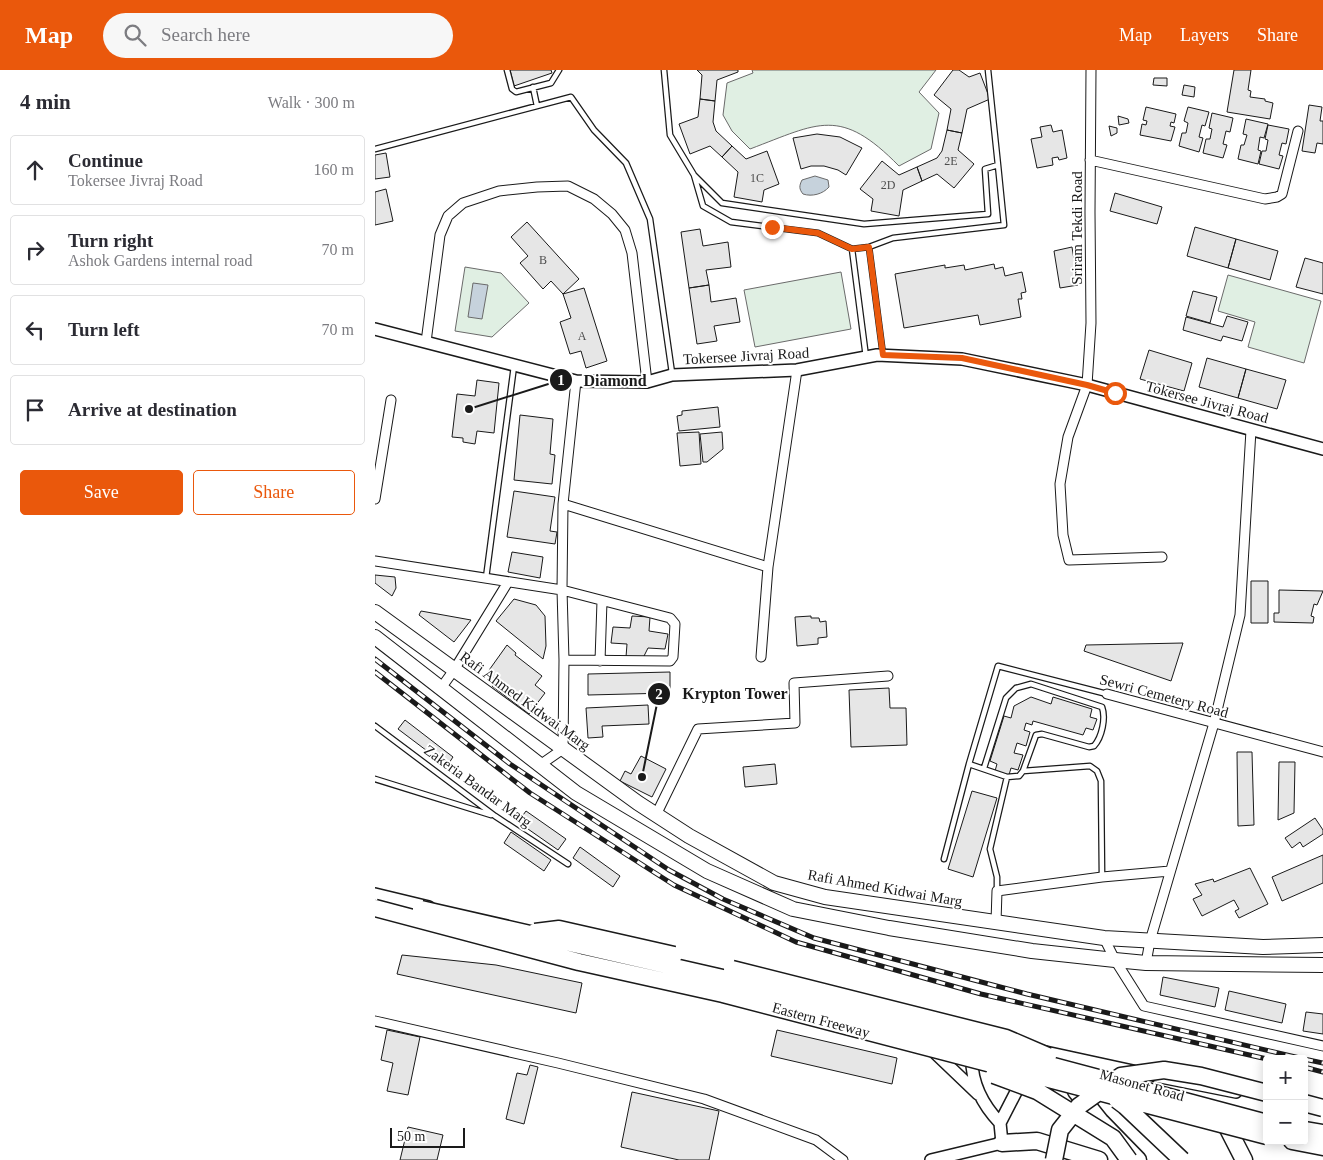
<!DOCTYPE html>
<html lang="en">
<head>
<meta charset="utf-8">
<style>
  body { margin:0; font-family:Georgia,serif; background:#f7f7f7; color:#2b2b33 }
  .controls { position:absolute; right:15px; bottom:15px; display:grid; overflow:hidden; border-radius:5px; box-shadow:0 2px 12px #0003 }
  .controls button { width:45px; height:45px; display:grid; place-items:center; padding:0; border:0; border-bottom:1px solid #e1e1e2; background:#fff; color:#2b2b33; font:25px sans-serif }
  .scale { position:absolute; left:15px; bottom:12px; width:75px; box-sizing:border-box; padding-left:5px; border:2px solid #1a1a1a; border-top:0; font-size:14px; line-height:18px; white-space:nowrap; color:#1a1a1a; -webkit-text-stroke:4px #fff; paint-order:stroke }
  .stop { position:absolute; width:15px; height:15px; margin:-11px; border:4px solid #ea580c; border-radius:50%; background:#fff }
  .stop.end { background:#ea580c; border-color:#fff; box-shadow:0 1px 5px #0008 }
  .list { margin:0; padding:0; list-style:none }
  h2 { display:flex; justify-content:space-between; align-items:center; height:65px; margin:0; padding:0 20px; font-size:21px }
  h2 small { font-size:16px; font-weight:400; color:#7c7c81 }
  .list li { display:grid; grid-template-columns:32px 1fr auto; gap:15px; align-items:center; box-sizing:border-box; height:70px; margin:0 10px 10px; padding:0 10px; border:1px solid #e1e1e2; border-radius:5px }
  .list b { display:block; font-size:19px; white-space:nowrap }
  .list p { margin:0; font-size:16px; white-space:nowrap; color:#7c7c81 }
  .list em { font-size:16px; font-style:normal; color:#7c7c81 }
  .actions { display:flex; gap:10px; padding:15px 20px }
  .actions a { flex:1; padding:11px 0; border:1px solid #ea580c; border-radius:5px; text-align:center; font-size:18px; color:#ea580c }
  .actions .main { background:#ea580c; color:#fff }
  .icon { flex:none; width:28px; height:28px; fill:none; stroke:currentColor; stroke-width:2; stroke-linecap:round; stroke-linejoin:round }
  .map { position:relative; flex:none; width:948px; height:1090px; overflow:hidden }
  header { display:flex; align-items:center; gap:30px; box-sizing:border-box; height:70px; padding:0 25px; background:#ea580c; color:#fff }
  header strong { font-size:24px }
  nav { display:flex; gap:28px; margin-inline-start:auto; font-size:18px }
  .search { width:350px; height:45px; background:#f7f7f7; display:flex; align-items:center; gap:12px; box-sizing:border-box; padding:0 18px; border-radius:28px; color:#7c7c81; font-size:19px }
  main { display:flex }
  aside { flex:1; background:#fff }
  .map>svg:first-child { display:block }
  .green { fill:#e0efe3; stroke:#6a6a6a }
  .water { fill:#c6d2dc; stroke:#6a6a6a }
  .building { fill:#e6e6e6; stroke:#1a1a1a }
  .lines { fill:none; stroke-linecap:round; stroke-linejoin:round }
  .service-casing { stroke:#1a1a1a; stroke-width:7 }
  .minor-casing { stroke:#1a1a1a; stroke-width:11 }
  .tertiary-casing { stroke:#1a1a1a; stroke-width:14 }
  .primary-casing { stroke:#1a1a1a; stroke-width:16 }
  .motorway-casing { stroke:#1a1a1a; stroke-width:19 }
  .service { stroke:#fff; stroke-width:4.5 }
  .minor { stroke:#fff; stroke-width:9 }
  .tertiary { stroke:#fff; stroke-width:11 }
  .primary { stroke:#fff; stroke-width:14 }
  .motorway { stroke:#fff; stroke-width:16 }
  .rail-casing { stroke:#1a1a1a; stroke-width:5 }
  .rail { stroke:#fff; stroke-width:3; stroke-dasharray:9; stroke-linecap:butt }
  .motorway-bridge-casing { stroke:#1a1a1a; stroke-width:19; stroke-linecap:butt }
  .motorway-bridge { stroke:#fff; stroke-width:16 }
  .route { stroke:#ea580c; stroke-width:6 }
  .labels { text-anchor:middle; stroke-width:4; stroke-linejoin:round; paint-order:stroke }
  .number-label { font-size:12px; fill:#4d4d4d }
  .street-label { font-size:15px; fill:#1a1a1a; stroke:#fff }
  .leader { fill:none; stroke:#1a1a1a; stroke-width:2 }
  .callout-dot { fill:#1a1a1a; stroke:#fff; stroke-width:2 }
  .mark-label { font-size:15px; text-anchor:middle; font-weight:bold; fill:#fff }
  .callout-label { font-size:16px; text-anchor:middle; font-weight:bold; fill:#1a1a1a; stroke:#fff; stroke-width:4; stroke-linejoin:round; paint-order:stroke }
</style>
</head>
<body>
<header>
<strong>Map</strong>
<div class="search"><svg class="icon" aria-label="search" viewBox="0 0 24 24"><circle cx="10" cy="10" r="6"/><path d="M15 15l6 6"/></svg>Search here</div>
<nav><a>Map</a><a>Layers</a><a>Share</a></nav>
</header>
<main>
<aside>
<h2>4 min<small>Walk · 300 m</small></h2>
<ul class="list">
<li><svg class="icon" aria-label="ahead" viewBox="0 0 24 24"><path d="M12 20V5M6 11l6-6 6 6"/></svg><div><b>Continue</b><p>Tokersee Jivraj Road</p></div><em>160 m</em></li>
<li><svg class="icon" aria-label="right" viewBox="0 0 24 24"><path d="M7 20v-9h11M14 6l5 5-5 5"/></svg><div><b>Turn right</b><p>Ashok Gardens internal road</p></div><em>70 m</em></li>
<li><svg class="icon" aria-label="left" viewBox="0 0 24 24"><path d="M17 20v-9H6M10 6l-5 5 5 5"/></svg><div><b>Turn left</b></div><em>70 m</em></li>
<li><svg class="icon" aria-label="arrive" viewBox="0 0 24 24"><path d="M6 21V4h12l-3 4 3 4H6"/></svg><div><b>Arrive at destination</b></div></li>
</ul>
<div class="actions"><a class="main">Save</a><a>Share</a></div>
</aside>
<div class="map">
<svg width="948" height="1090" viewBox="0 0 948 1090">
  <rect width="100%" height="100%" fill="#fff"/>
  <!-- green -->
  <path class="green" d="M377,0H561L544,22L564,43L556,79L524,96C465,36 444,53 375,79L357,61L348,45L352,13L378,3Z
    M90,197L126,203L154,233L117,267L80,261Z
    M466,202L476,259L380,277L369,220Z
    M853,205L946,231L929,293L873,277L880,252L843,241Z"/>
  <!-- water -->
  <path class="water" d="M440,106L453,110L454,117C448,124 437,127 428,124C424,119 424,116 427,110Z
    M98,213L113,215L107,249L93,247Z"/>
  <!-- building -->
  <path class="building" d="M135,0H176L177,3L139,16Z
    M322,0H363V2L342,10L340,31L325,29L327,5Z
    M578,0H584L594,7L605,3L615,29L592,39L587,63L572,60L576,39L559,25Z
    M859,0H876L873,20L876,21L875,27L890,29V31L898,33L895,49L852,42Z
    M779,8H792V16L778,15Z
    M809,15L820,17L819,27L807,25Z
    M325,29L340,31L338,52L341,61L357,76L347,87L335,76L315,84L304,54L323,47Z
    M934,35L947,37L945,51H948V74L942,73L940,83L927,81Z
    M771,37L801,44L799,53L796,52L795,56L800,57L796,71L765,65L767,54L771,55L772,51L768,50Z
    M813,37L834,42L830,56L827,55L824,67L828,68L824,82L804,76L807,63H811L813,53L809,51Z
    M837,43L858,48L855,62L851,61L848,74L852,75L848,88L828,83L831,69H835L837,59L834,58Z
    M743,46L753,49L754,53L744,55Z
    M871,49L893,54L889,68L885,67L883,80L886,81L883,94L863,89L866,75H869L872,65L868,64Z
    M676,55L678,62L687,60L692,88L684,90L683,87L677,88L678,95L662,98L656,69L667,67L665,57Z
    M893,55L914,59L911,74L907,73L904,85L908,86L904,99L884,94L887,81H891L893,70L890,69Z
    M734,56L742,58V63L736,66Z
    M572,60L587,63L583,80L599,94L579,118L562,104L547,111L542,97L562,88L567,81Z
    M442,64L465,67L487,78L471,105L463,100L449,96H436L426,99L418,68Z
    M357,76L371,89L392,81L404,114L389,120L387,132L359,127L363,102L347,87Z
    M11,83L15,107L0,109V85Z
    M507,91L524,105L542,97L547,111L528,120L524,146L496,141L498,129L485,119Z
    M11,119L18,151L0,155V122Z
    M740,123L787,137L782,154L735,141Z
    M152,152L204,209L188,224L176,211L168,219L145,193L153,186L136,167Z
    M820,157L861,169L853,198L812,186Z
    M325,159L328,176L353,172L356,197L331,200L334,215L314,218L306,162Z
    M861,169L903,181L895,210L853,198Z
    M697,177L703,215L685,218L679,181Z
    M930,188L948,193V224L921,217Z
    M619,194L620,199L628,197L630,206L647,202L651,222L646,223L647,229H643L646,247L605,255L603,245L529,258L520,204L570,195V198L589,195L590,200Z
    M334,215L336,232L361,228L365,252L339,256L342,271L322,274L314,218Z
    M209,218L232,291L211,298L206,281L195,284L185,252L196,248L188,224Z
    M818,221L842,227L835,253L811,246Z
    M852,246L873,252L867,271L848,266L846,271L808,260L811,247L848,257Z
    M774,280L817,293L809,321L765,309Z
    M832,288L871,299L863,328L824,317Z
    M871,299L911,310L902,339L863,328Z
    M102,310L124,313L119,363L102,361L100,374L88,372V368L77,367L82,324L100,326Z
    M343,337L345,357L304,361L302,346L307,345V341Z
    M145,345L178,349L175,384L180,385L177,414L139,410Z
    M324,362L326,394L305,396L302,363Z
    M347,362L348,379L332,392H328L325,364Z
    M139,421L180,427L175,461L182,462L180,474L132,467Z
    M137,482L168,487L165,508L133,502Z
    M0,505L20,507L21,518L17,526L0,513Z
    M876,511H893V553H876Z
    M904,520L948,521L942,535L939,534L936,546L939,547L938,553L899,552V543H904Z
    M139,529L161,535L170,546L171,576L168,589L121,551Z
    M46,541L96,550L79,572L44,545Z
    M257,546L275,547L274,561L293,564L290,579L273,578L268,588L251,587L252,574L236,573L238,557L255,558Z
    M436,546V548H444L445,552L451,551L452,567L443,568V574L422,576L420,547Z
    M808,573L796,611L709,581L711,575Z
    M132,575L141,583L140,585L167,606L160,615L170,623L154,644L117,616L122,610L112,603Z
    M295,602V623L213,625V604Z
    M514,618L515,638H531L532,675L476,677L474,620Z
    M656,627L676,634L678,627L717,639L715,647L722,649L718,660L711,658L708,665L658,651L657,655L651,653L649,660L655,662L651,676L642,673L639,683L648,685L643,700L636,698L634,705L620,701L622,694L615,691L629,646L636,648L639,636Z
    M273,635L274,654L227,656L228,667L213,668L211,638Z
    M30,650L78,687L72,696L23,659Z
    M862,682H877L879,755L863,756Z
    M266,686L291,699L277,727L245,711L250,701L256,704Z
    M904,692H920L919,743L903,750Z
    M400,694L402,714L370,717L368,697Z
    M597,721L622,728L598,807L573,799Z
    M151,741L191,769L183,780L143,752Z
    M940,748L948,760V764L928,777L925,772L917,778L910,768Z
    M136,762L176,790L169,801L129,773Z
    M205,777L245,806L238,817L198,788Z
    M948,785V813L907,831L897,807Z
    M875,798L893,834L864,848L860,841L864,839L859,830L827,846L818,829L827,825L820,814L838,809L839,812Z
    M27,885L121,895L207,913L201,943L22,904Z
    M788,907L844,918L840,937L785,925Z
    M854,921L911,934L907,953L850,940Z
    M931,942L948,944V964L928,961Z
    M12,960L45,967L33,1025L12,1021L18,993L6,990Z
    M402,960L522,988L517,1014L396,986Z
    M155,995L163,997L149,1054L131,1049L142,1003L152,1005Z
    M257,1022L344,1041L334,1090H304L246,1077Z
    M33,1057L68,1065L62,1090H25Z"/>
  <g class="lines">
    <!-- service casing -->
    <g class="service-casing">
      <path id="service" d="M132,0L137,19L141,22L176,13L184,0
        M289,0L295,65L319,105L347,133L489,154L613,144L610,99L623,95L629,155L518,168L494,177L477,179L443,163L356,152L328,136L319,105
        M613,0L623,95
        M158,17L162,36
        M0,79L196,27L219,60L251,93L275,149L297,303
        M494,177L508,285
        M477,179L491,287
        M111,508L139,296
        M0,656L120,746L193,794
        M594,694L632,707
        M609,698L631,628L641,618L656,614L727,637C731,648 727,667 719,676L714,677L667,664L661,665L648,701
        M0,709L116,745
        M569,789L594,694L623,596L732,624
        M622,821V807L615,779L632,707L644,706L648,701L715,696L722,701L726,711L727,807"/>
    </g>
    <!-- minor casing -->
    <g class="minor-casing">
      <path id="minor" d="M716,0L715,142L716,253L712,315L693,367L685,414L688,465L694,490L787,487
        M715,90L890,129L902,127L907,124L923,61
        M51,272L65,165L73,146L88,133L124,121L162,117L193,116L219,129L237,144L250,160L257,183L272,312
        M0,429L16,330
        M188,434L393,497
        M0,491L187,520L295,548L300,554L298,587L295,591L189,590
        M386,587L393,497L422,300
        M225,591L227,531
        M66,618L79,600L133,512
        M732,624L948,682
        M165,695L188,679L189,590L187,520L188,434L201,311
        M281,745L323,659L420,653L419,613L513,606
        M621,852L622,821L727,807L795,801
        M729,868L740,890L769,936L948,976
        M771,893L775,871L839,653L865,545L876,360
        M0,951L183,993L329,1029L441,1070L468,1090"/>
    </g>
    <!-- tertiary casing -->
    <g class="tertiary-casing">
      <path id="tertiary" d="M0,259L201,311L272,312L297,305L422,300L502,285L587,289L712,315L948,379
        M0,824L54,837
        M557,980L603,1024
        M666,981L758,1001
        M597,983C595,1011 606,1033 625,1053
        M781,1006L861,1022
        M556,1090L627,1073L625,1053L642,1020L645,1008"/>
    </g>
    <!-- primary casing -->
    <g class="primary-casing">
      <path id="primary" d="M0,542L263,733L314,766L399,813L450,827L729,868L888,877L948,875
        M0,567L201,723L332,801L418,839L514,858L657,881L740,890L771,893L948,895"/>
    </g>
    <!-- motorway casing -->
    <g class="motorway-casing">
      <path id="motorway" d="M701,1021L725,1051L763,1090
        M850,1053L869,1090
        M929,1060L948,1063
        M917,1071L948,1077
        M627,1073L662,1071L724,1090"/>
    </g>
    <!-- service -->
    <use href="#service" class="service"/>
    <!-- minor -->
    <use href="#minor" class="minor"/>
    <!-- tertiary -->
    <use href="#tertiary" class="tertiary"/>
    <!-- primary -->
    <use href="#primary" class="primary"/>
    <!-- motorway -->
    <use href="#motorway" class="motorway"/>
    <!-- rail casing -->
    <g class="rail-casing">
      <path id="rail" d="M0,589L135,694L294,800L348,829L439,868L652,924L929,989
        M0,602L155,723L299,815L421,872L606,924L892,989
        M929,989L948,993
        M929,997L948,1002"/>
    </g>
    <!-- rail -->
    <use href="#rail" class="rail"/>
    <!-- motorway-bridge casing -->
    <g class="motorway-bridge-casing">
      <path id="motorway-bridge" d="M0,838L204,892L348,924L892,1066
        M46,839L352,909L892,1053
        M160,862L184,859L299,885
        M357,899L631,968L673,986
        M619,1005L662,1021L738,1068L754,1090
        M742,1030L750,1036L807,1090
        M929,1033L948,1038
        M679,1090L685,1060L704,1036L746,1006L789,1000L826,1006L892,1023"/>
    </g>
    <!-- motorway-bridge -->
    <use href="#motorway-bridge" class="motorway-bridge"/>
  </g>
  <g class="lines">
    <!-- route -->
    <path class="route" d="M397,157L443,163L477,179L494,177L508,285L587,288L712,315L740,323"/>
  </g>
  <g class="labels">
    <!-- number labels -->
    <g class="number-label">
      <text x="576" y="95">2E</text>
      <text x="382" y="112">1C</text>
      <text x="513" y="119">2D</text>
      <text x="168" y="194">B</text>
      <text x="207" y="270">A</text>
    </g>
    <!-- street labels -->
    <g class="street-label">
      <text transform="translate(702 158) rotate(-90)" y="5">Sriram Tekdi Road</text>
      <text transform="translate(371 286) rotate(-3)" y="5">Tokersee Jivraj Road</text>
      <text transform="translate(832 332) rotate(15)" y="5">Tokersee Jivraj Road</text>
      <text transform="translate(789 626) rotate(15)" y="5">Sewri Cemetery Road</text>
      <text transform="translate(150 631) rotate(36)" y="5">Rafi Ahmed Kidwai Marg</text>
      <text transform="translate(103 716) rotate(36)" y="5">Zakeria Bandar Marg</text>
      <text transform="translate(510 818) rotate(10)" y="5">Rafi Ahmed Kidwai Marg</text>
      <text transform="translate(446 950) rotate(15)" y="5">Eastern Freeway</text>
      <text transform="translate(767 1015) rotate(15)" y="5">Masonet Road</text>
    </g>
  </g>
  <!-- callouts -->
  <path class="leader" d="M94 339L186 310M267 707L284 624"/>
  <g class="callout-dot">
    <circle cx="94" cy="339" r="5"/>
    <circle cx="267" cy="707" r="5"/>
    <circle cx="186" cy="310" r="12"/>
    <circle cx="284" cy="624" r="12"/>
  </g>
  <g class="mark-label">
    <text x="186" y="315">1</text>
    <text x="284" y="629">2</text>
  </g>
  <g class="callout-label">
    <text x="240" y="316">Diamond</text>
    <text x="360" y="629">Krypton Tower</text>
  </g>
</svg>
<div class="controls">
<button>+</button>
<button>−</button>
</div>
<div class="scale">50 m</div>
<div class="stop" style="left:740px;top:323px"></div>
<div class="stop end" style="left:397px;top:157px"></div>
</div>
</main>
</body>
</html>
